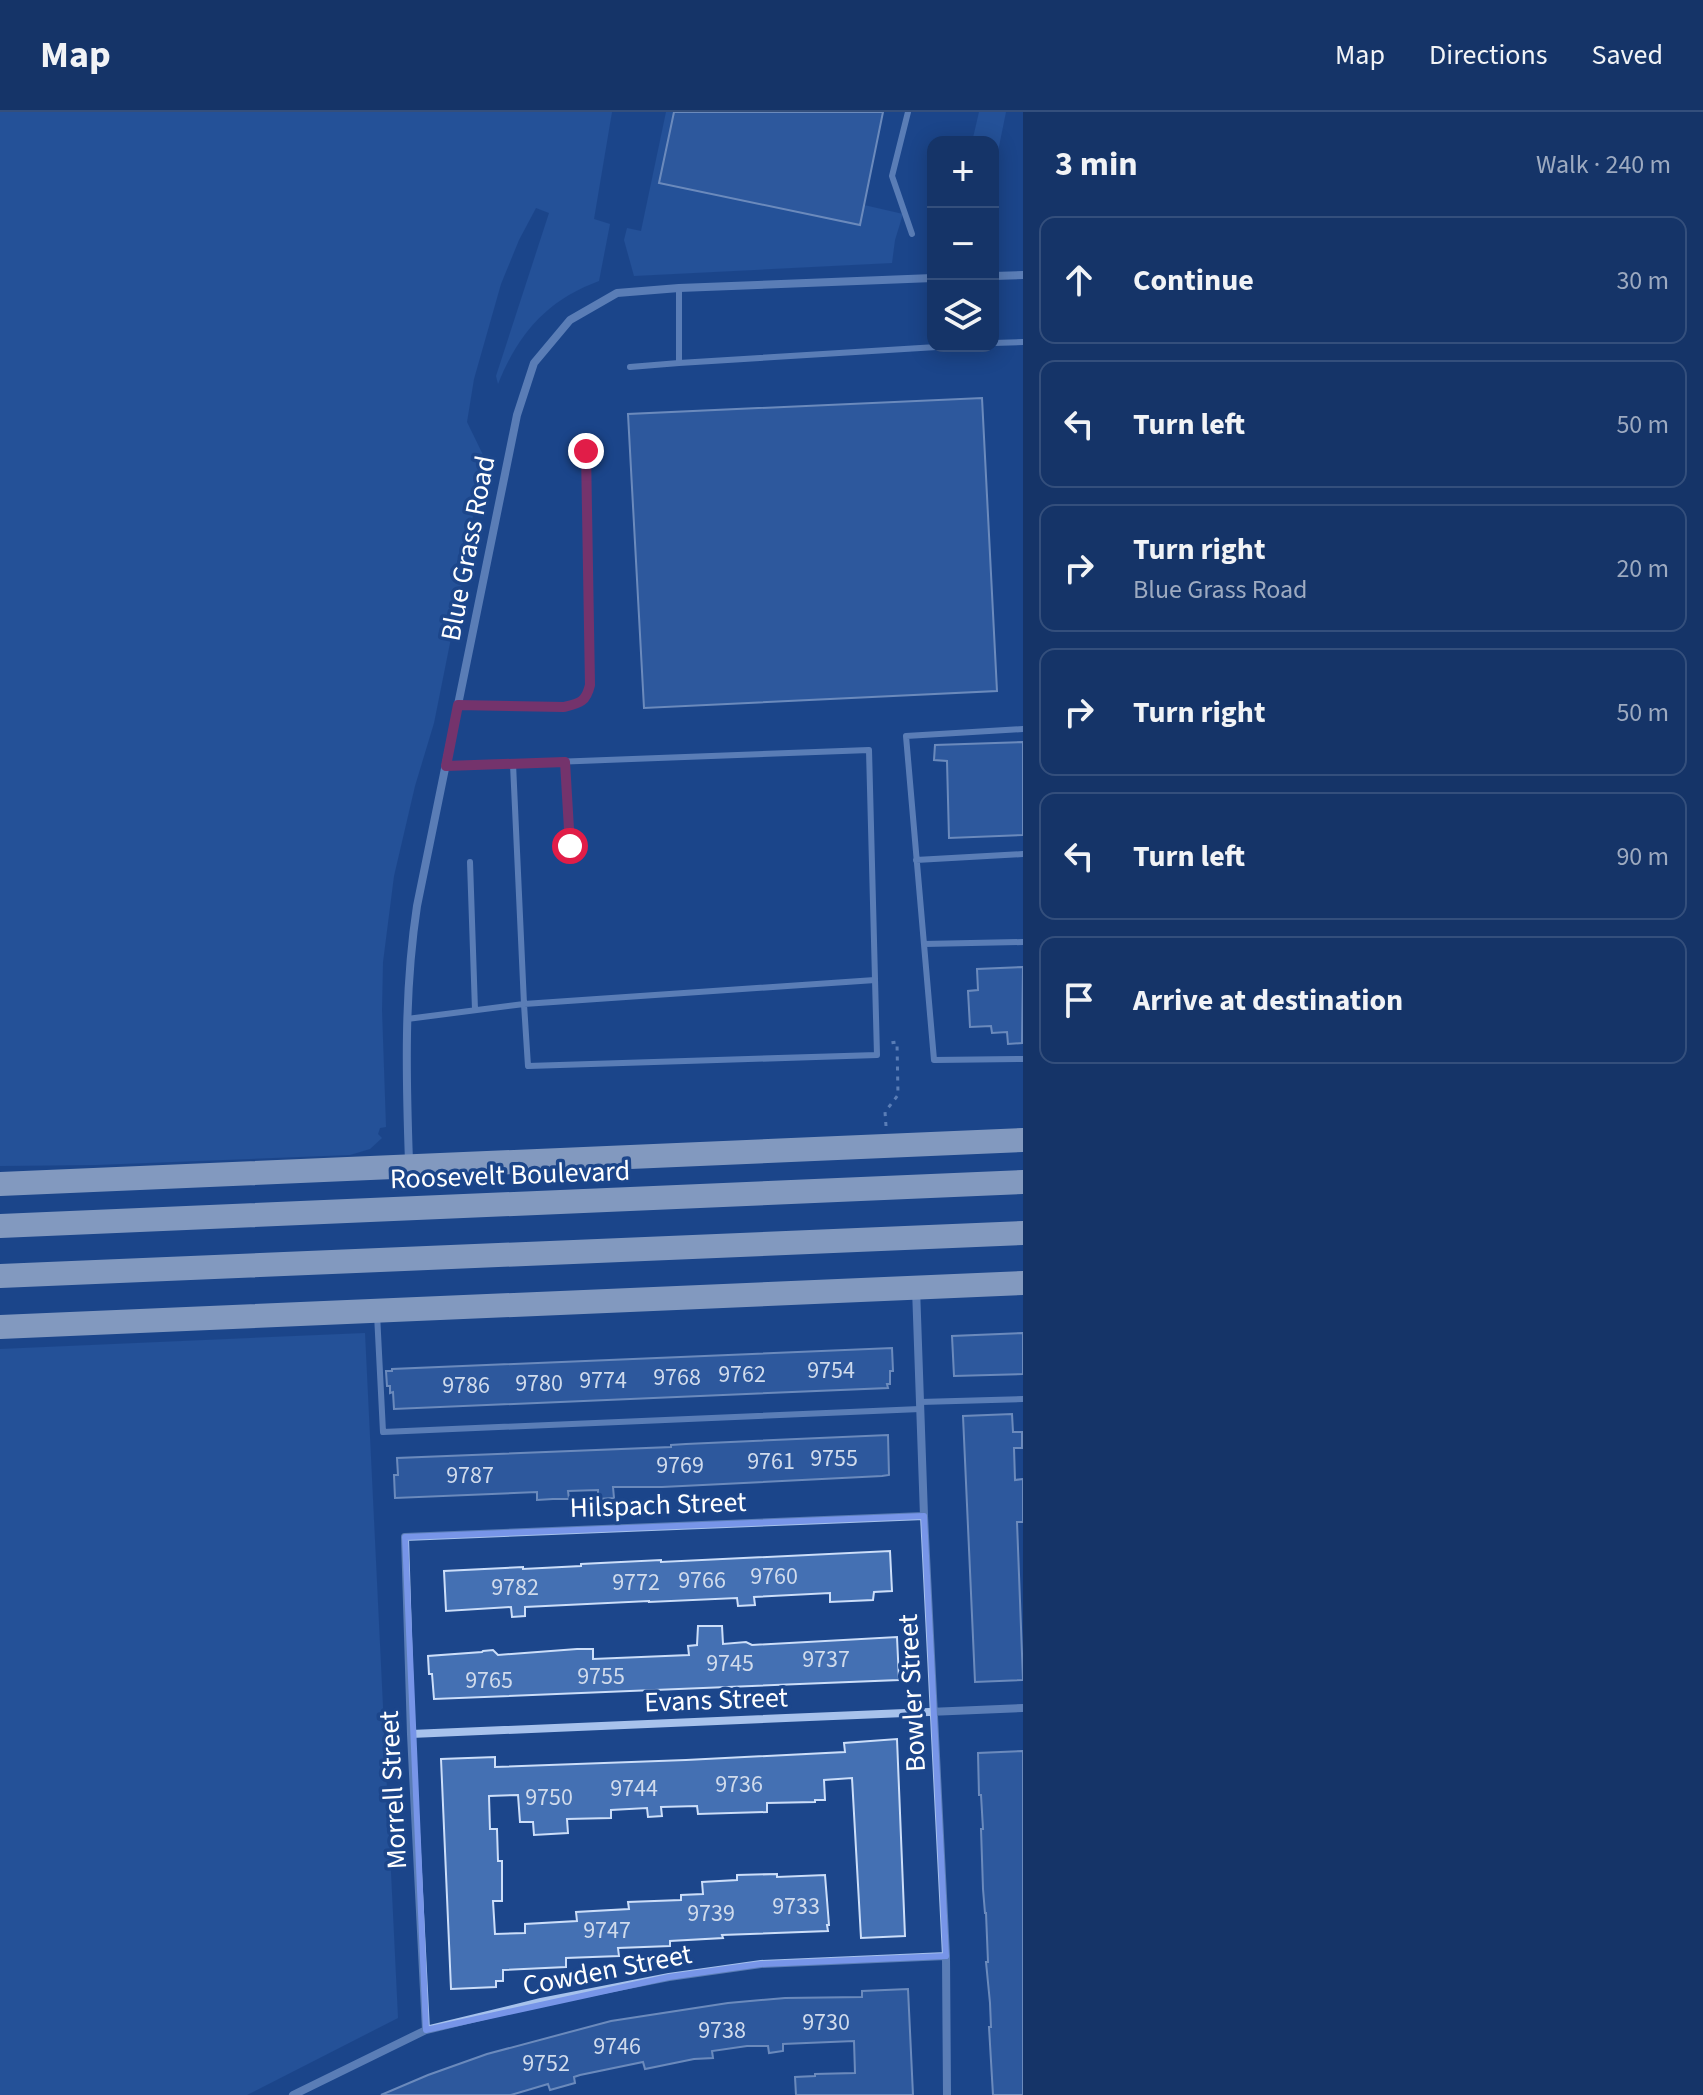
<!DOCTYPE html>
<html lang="en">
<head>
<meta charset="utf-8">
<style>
  body { margin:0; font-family:"Source Sans 3",sans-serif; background:#223f71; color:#f1f3f6 }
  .controls { position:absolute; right:24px; top:24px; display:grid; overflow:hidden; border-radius:16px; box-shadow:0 4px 20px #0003 }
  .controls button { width:72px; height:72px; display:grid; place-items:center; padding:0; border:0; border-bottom:2px solid #344f7c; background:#153468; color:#f1f3f6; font:40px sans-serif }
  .stop { position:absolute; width:24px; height:24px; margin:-18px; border:6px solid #e11d48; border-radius:50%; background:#fff }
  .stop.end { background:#e11d48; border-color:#fff; box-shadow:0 2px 8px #0008 }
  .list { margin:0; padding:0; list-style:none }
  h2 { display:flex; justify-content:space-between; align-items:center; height:104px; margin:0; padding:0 32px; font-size:34px }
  h2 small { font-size:26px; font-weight:400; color:#9daac0 }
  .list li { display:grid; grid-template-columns:52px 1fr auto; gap:24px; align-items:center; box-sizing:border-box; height:128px; margin:0 16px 16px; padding:0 16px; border:2px solid #344f7c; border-radius:16px }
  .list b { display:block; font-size:30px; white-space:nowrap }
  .list p { margin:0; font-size:26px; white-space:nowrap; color:#9daac0 }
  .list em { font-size:26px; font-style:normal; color:#9daac0 }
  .icon { flex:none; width:44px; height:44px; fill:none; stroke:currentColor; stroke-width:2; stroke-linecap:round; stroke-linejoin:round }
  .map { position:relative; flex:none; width:1023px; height:1983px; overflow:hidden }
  header { display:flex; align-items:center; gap:48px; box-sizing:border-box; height:112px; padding:0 40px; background:#153468; border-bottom:2px solid #344f7c }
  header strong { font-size:38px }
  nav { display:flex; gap:44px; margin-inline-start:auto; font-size:28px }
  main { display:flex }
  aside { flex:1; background:#153468 }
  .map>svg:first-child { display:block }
  .green { fill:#2f5fa8 }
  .building { fill:#4470b3; stroke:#ccdef9; stroke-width:2 }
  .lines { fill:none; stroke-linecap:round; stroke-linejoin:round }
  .path { stroke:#a7c2ec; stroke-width:3; stroke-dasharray:4 6; stroke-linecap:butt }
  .lane { stroke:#a7c2ec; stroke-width:6 }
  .street { stroke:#a7c2ec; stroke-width:8 }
  .highway { stroke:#fff; stroke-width:24 }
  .route { stroke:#e11d48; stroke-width:10 }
  .marked { fill:none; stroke:#7795e8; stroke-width:6; stroke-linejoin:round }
  .labels { text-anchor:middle; stroke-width:7; stroke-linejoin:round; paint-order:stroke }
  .number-label { font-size:24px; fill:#d0dbec }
  .street-label { font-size:28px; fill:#fff; stroke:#1c468b }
</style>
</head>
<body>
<header>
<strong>Map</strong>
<nav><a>Map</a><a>Directions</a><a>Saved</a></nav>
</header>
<main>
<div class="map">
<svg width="1023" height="1983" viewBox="0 0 1023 1983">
  <rect width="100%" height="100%" fill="#1c468b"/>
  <!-- green -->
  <path class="green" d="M0,0H612L594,107L610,112L599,169C547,188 518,222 498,272L496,264L549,101L536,96L519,128L501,172L474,267L467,310L485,347L468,427L463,466L434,611L415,674L394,764L383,850L382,898L386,1015L380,1016L378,1022L382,1026L370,1037L350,1043L96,1053L0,1054Z
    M666,0H674L660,71L859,113L864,93L903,102L895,128L892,151L634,164L624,128L627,116L641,119Z
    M979,0H1006L993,64V30H972Z
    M365,1221L398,1906L247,1983H0V1237Z"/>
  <!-- building -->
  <path class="building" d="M674,0H883L860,113L659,71Z
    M982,286L997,579L644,596L628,302Z
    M1023,630V723L949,726L947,649L934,648L935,633Z
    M1023,855L1022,931L1008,932L1007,920L992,921L991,914L970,915L968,879L978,878L977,857Z
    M1023,1221V1262L954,1264L952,1224Z
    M892,1236L893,1259H890V1272H887L888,1276L394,1297L393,1280L390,1281V1274H387L386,1259H392V1257Z
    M1012,1302L1013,1320H1022V1336H1014L1015,1368L1023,1367V1410H1017L1023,1568L975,1570L963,1304Z
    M888,1323L889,1363L882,1364L662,1375H613L614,1386L598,1387V1378L568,1379L569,1387H553L537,1388V1380L395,1386L394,1363H398L397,1346L671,1335V1333L686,1332Z
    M890,1439L892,1479L874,1480L873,1488L830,1490V1481L754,1485L755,1493L738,1494L737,1486L649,1490V1489L525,1495V1504L512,1505L511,1495L446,1499L444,1459L523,1455V1457L581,1454V1452L661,1448V1450Z
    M698,1514H722L723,1532L746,1530L752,1533L897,1525L899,1568L434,1587L432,1562H429L428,1544L482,1540L483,1539L493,1538L498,1543L577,1537H593V1547L689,1543L688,1534L697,1533Z
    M897,1627L905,1824L861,1826L852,1666L824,1668L825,1688H815V1690L767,1691V1700L698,1702L697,1694L661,1695L662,1704L648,1705L647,1696L611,1698V1706L567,1707L568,1721L534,1723L533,1710H520L518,1683L489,1684L490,1717H497L498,1749H502V1789H493L495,1822L525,1821V1812L577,1809L576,1800L629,1797L628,1790L681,1788V1783L703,1782L702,1770L737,1768V1763L777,1762V1765L825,1763L829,1813H827L828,1819L722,1823L723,1826L670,1829V1834L618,1836L619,1844L566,1846V1855L503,1858V1869H496V1875L451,1877L441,1647L495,1645V1655L686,1648L845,1640L844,1631Z
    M1023,1639V1983H993L989,1915H991L990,1891L986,1850H988L986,1801H985L983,1777L981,1717H983L981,1683H979L978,1641Z
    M908,1877L913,1983H796L795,1965L815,1964V1962L855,1961L854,1929L783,1932V1939L769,1941L768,1934H747L712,1939L713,1946L694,1947L645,1957L643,1950L580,1963L574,1965L575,1971L550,1978L548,1972L511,1983H381L428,1963L487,1942L611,1909L728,1891L785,1886L862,1885V1879Z"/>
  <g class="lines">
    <!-- path -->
    <path class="path" d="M886,1014L885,1000L898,983L897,930L890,931"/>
    <!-- lane -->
    <path class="lane" d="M908,0L892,64L912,122
      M679,176V251L953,234
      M993,231L1023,230
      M630,255L679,251
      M458,593L564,595C580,591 586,590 590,573L586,339
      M1023,617L906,624L934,948L1023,947
      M565,650L570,734
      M513,652L524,892L875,868
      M916,748L1023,742
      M470,750L475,898
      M924,832L1023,830
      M407,907L524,892L528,954L877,943L869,638L446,654
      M377,1202L383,1320L920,1297
      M920,1290L1023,1287"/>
    <!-- street -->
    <path class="street" d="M993,164L1023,163
      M409,1050C406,964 404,879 417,794L517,303L534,251L570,208L617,181L679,176L933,166
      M916,1176L924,1404L946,1844L947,1983
      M411,1622L1023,1596
      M426,1918L411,1622L405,1425L924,1404
      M293,1983L426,1918L541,1890L669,1865L761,1852L946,1844"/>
    <!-- highway -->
    <path class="highway" d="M0,1072L1023,1028
      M0,1114L1023,1070
      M0,1164L1023,1121
      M0,1215L1023,1171"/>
  </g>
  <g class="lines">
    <!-- route -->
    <path class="route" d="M570,734L565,650L446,654L458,593L564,595C580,591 586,590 590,573L586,339"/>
  </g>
  <!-- marked area -->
  <path d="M0 0H1023V1983H0ZM924,1404L946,1844L761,1852L669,1865L426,1918L405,1425Z" fill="#1c468b" fill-opacity=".55" fill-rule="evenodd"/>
  <path class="marked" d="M924,1404L946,1844L761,1852L669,1865L426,1918L405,1425Z"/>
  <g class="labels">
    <!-- number labels -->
    <g class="number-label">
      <text x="831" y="1266">9754</text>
      <text x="742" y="1270">9762</text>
      <text x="677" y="1273">9768</text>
      <text x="603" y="1276">9774</text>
      <text x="539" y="1279">9780</text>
      <text x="466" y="1281">9786</text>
      <text x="834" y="1354">9755</text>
      <text x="771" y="1357">9761</text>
      <text x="680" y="1361">9769</text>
      <text x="470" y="1371">9787</text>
      <text x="774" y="1472">9760</text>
      <text x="702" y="1476">9766</text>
      <text x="636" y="1478">9772</text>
      <text x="515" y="1483">9782</text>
      <text x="826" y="1555">9737</text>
      <text x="730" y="1559">9745</text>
      <text x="601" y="1572">9755</text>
      <text x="489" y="1576">9765</text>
      <text x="739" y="1680">9736</text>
      <text x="634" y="1684">9744</text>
      <text x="549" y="1693">9750</text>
      <text x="796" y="1802">9733</text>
      <text x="711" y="1809">9739</text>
      <text x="607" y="1826">9747</text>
      <text x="826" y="1918">9730</text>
      <text x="722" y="1926">9738</text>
      <text x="617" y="1942">9746</text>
      <text x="546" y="1959">9752</text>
    </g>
    <!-- street labels -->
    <g class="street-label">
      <text transform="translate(467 436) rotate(-79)" y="10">Blue Grass Road</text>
      <text transform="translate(510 1062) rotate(-2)" y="10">Roosevelt Boulevard</text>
      <text transform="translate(658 1392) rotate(-2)" y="10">Hilspach Street</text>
      <text transform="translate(911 1581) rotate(-93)" y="10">Bowler Street</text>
      <text transform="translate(716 1587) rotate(-2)" y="10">Evans Street</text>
      <text transform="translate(392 1678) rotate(-93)" y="10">Morrell Street</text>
      <text transform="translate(607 1857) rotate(-11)" y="10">Cowden Street</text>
    </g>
  </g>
</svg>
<div class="controls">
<button>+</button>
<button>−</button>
<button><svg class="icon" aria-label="layers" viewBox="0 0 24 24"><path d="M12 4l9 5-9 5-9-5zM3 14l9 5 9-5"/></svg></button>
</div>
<div class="stop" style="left:570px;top:734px"></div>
<div class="stop end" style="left:586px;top:339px"></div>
</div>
<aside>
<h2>3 min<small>Walk · 240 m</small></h2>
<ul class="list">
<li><svg class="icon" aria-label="ahead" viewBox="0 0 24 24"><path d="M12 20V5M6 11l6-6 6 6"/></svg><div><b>Continue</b></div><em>30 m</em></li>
<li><svg class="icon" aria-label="left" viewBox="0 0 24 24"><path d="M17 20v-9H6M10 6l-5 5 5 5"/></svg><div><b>Turn left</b></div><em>50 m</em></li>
<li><svg class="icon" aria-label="right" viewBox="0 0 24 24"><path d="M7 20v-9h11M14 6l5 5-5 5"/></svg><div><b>Turn right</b><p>Blue Grass Road</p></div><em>20 m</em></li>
<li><svg class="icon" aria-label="right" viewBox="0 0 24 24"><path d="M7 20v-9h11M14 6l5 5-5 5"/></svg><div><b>Turn right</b></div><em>50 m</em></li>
<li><svg class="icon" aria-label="left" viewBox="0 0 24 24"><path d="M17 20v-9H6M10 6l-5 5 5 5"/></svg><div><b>Turn left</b></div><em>90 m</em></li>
<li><svg class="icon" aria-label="arrive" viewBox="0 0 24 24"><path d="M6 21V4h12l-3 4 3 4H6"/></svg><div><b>Arrive at destination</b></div></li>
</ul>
</aside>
</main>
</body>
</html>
